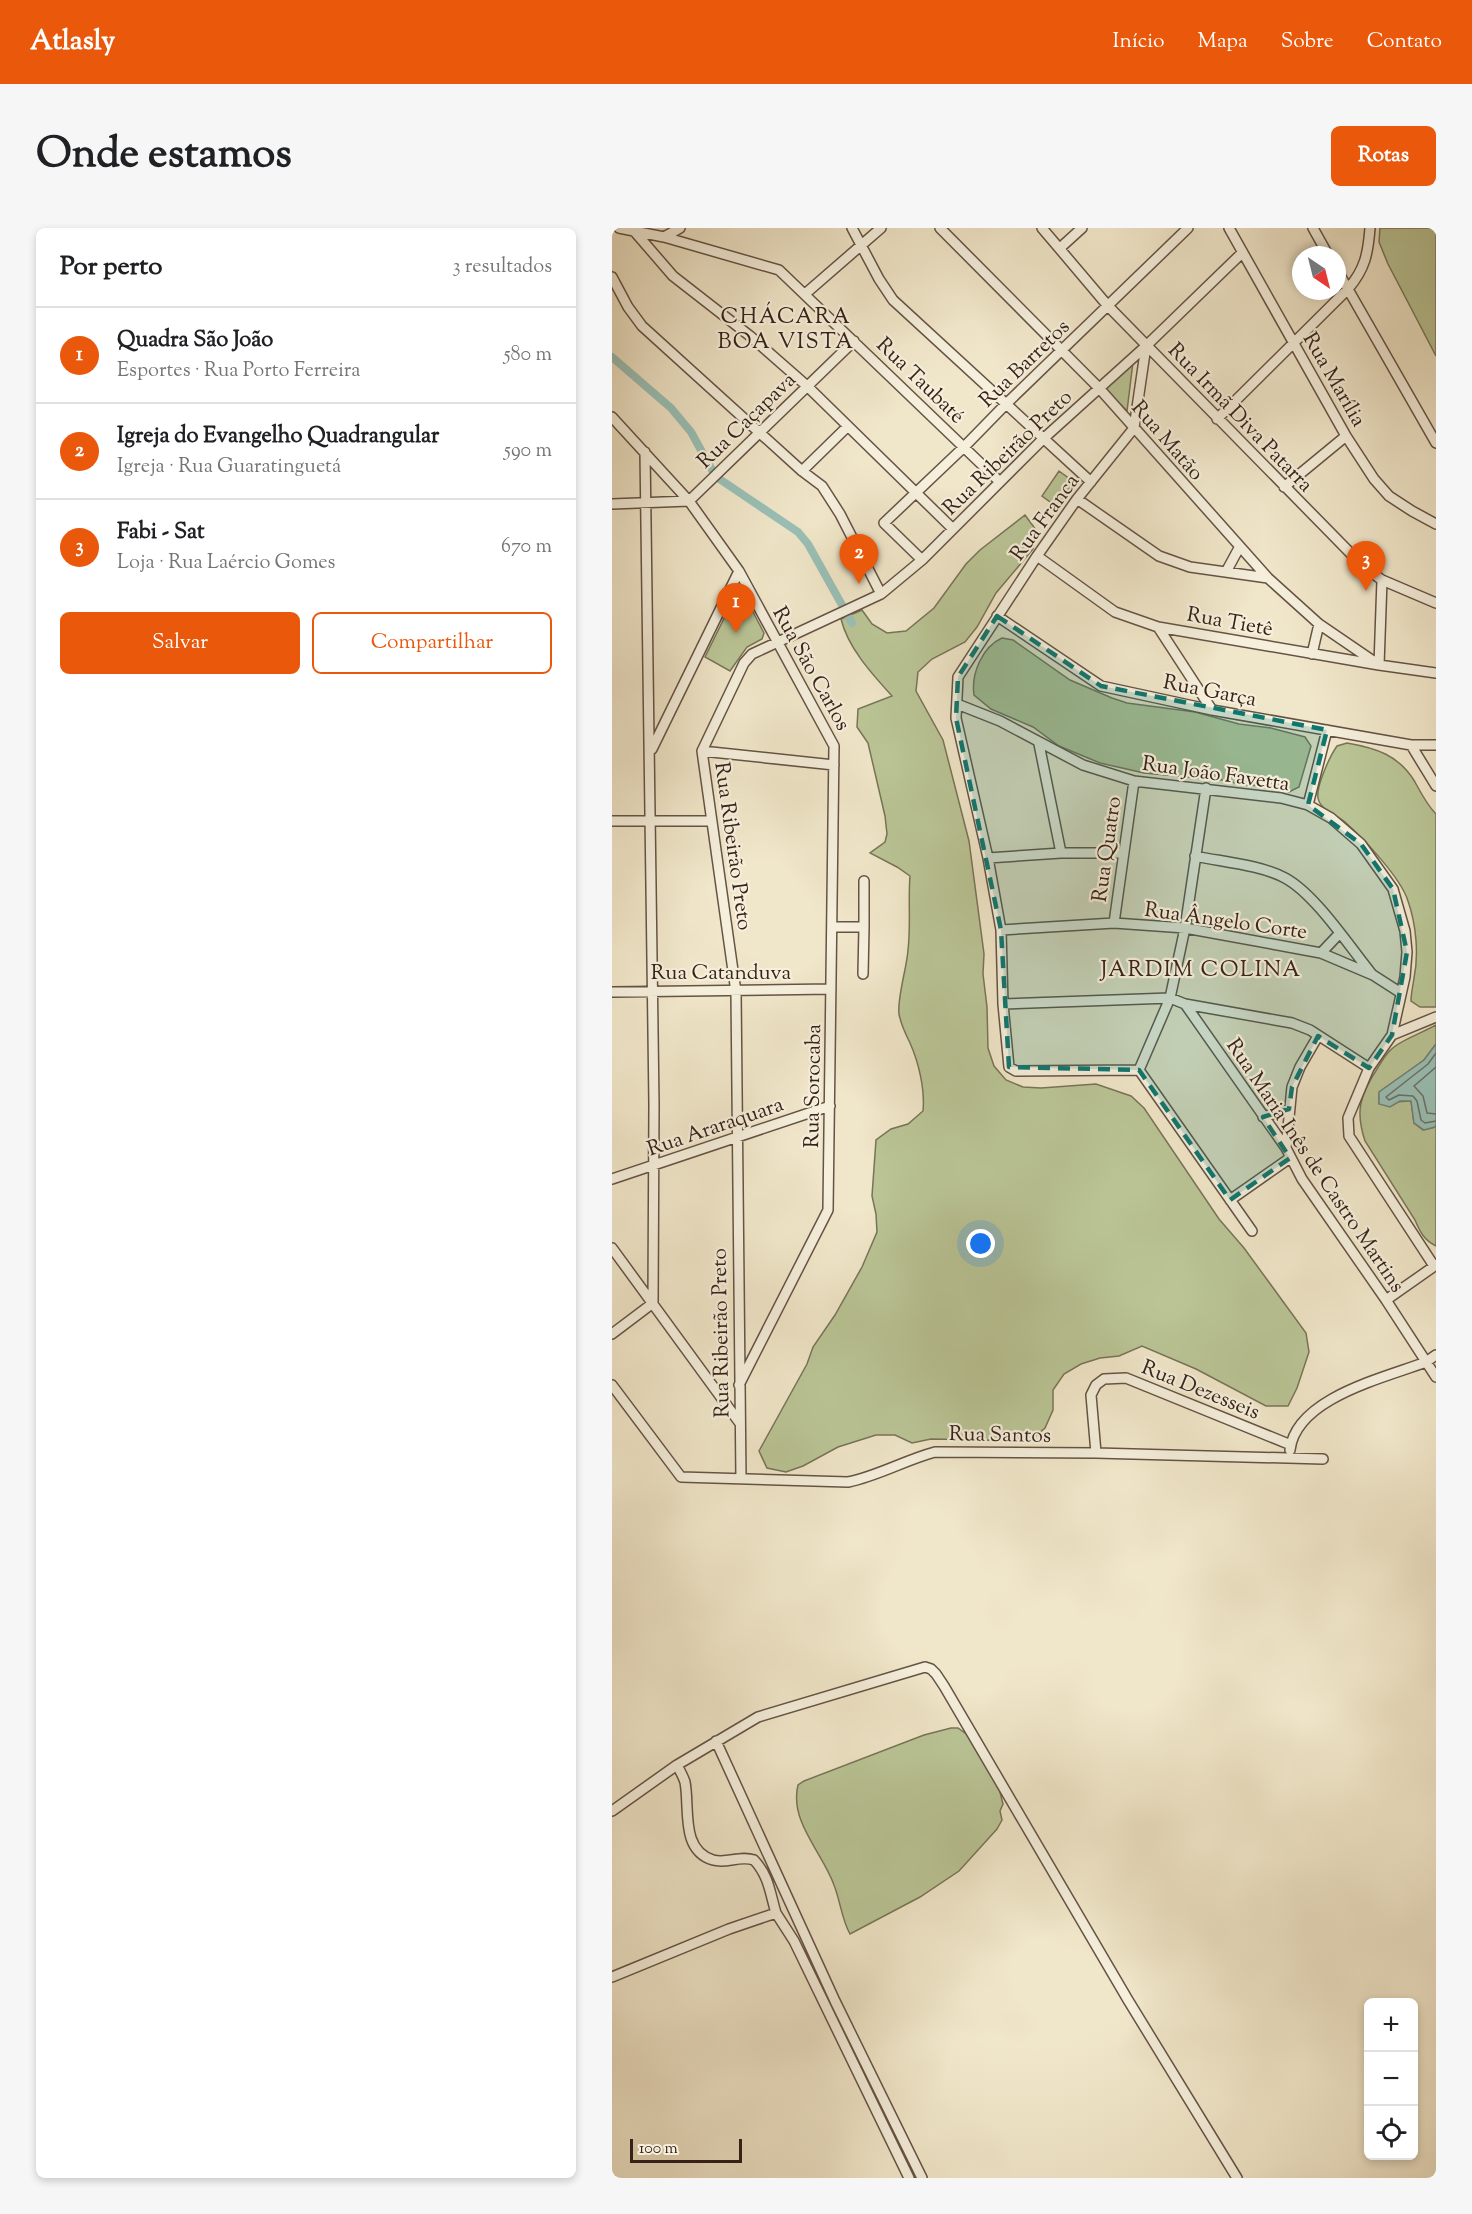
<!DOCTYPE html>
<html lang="pt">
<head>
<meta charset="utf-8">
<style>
  body { margin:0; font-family:"Sorts Mill Goudy",serif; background:#f6f6f6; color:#202124 }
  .controls { position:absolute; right:18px; bottom:18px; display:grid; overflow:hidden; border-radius:9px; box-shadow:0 3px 9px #0003 }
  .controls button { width:54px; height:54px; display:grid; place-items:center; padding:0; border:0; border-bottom:2px solid #e0e0e0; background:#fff; color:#202124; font:30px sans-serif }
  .compass { position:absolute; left:680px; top:18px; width:54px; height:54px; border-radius:50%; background:#fff; box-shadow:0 3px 9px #0003; rotate:145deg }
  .scale { position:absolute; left:18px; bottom:15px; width:112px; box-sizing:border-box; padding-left:6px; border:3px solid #372219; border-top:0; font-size:16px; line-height:21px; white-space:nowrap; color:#372219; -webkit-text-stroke:4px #f5efdc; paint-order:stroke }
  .you { position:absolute; left:369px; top:1016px; width:21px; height:21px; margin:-15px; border:4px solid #fff; border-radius:50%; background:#1a73e8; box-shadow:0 0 0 9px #1a73e833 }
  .badge { display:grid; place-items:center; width:39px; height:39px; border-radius:50%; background:#ea580c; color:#fff; font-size:20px; font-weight:700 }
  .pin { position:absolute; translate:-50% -50px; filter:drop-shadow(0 2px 3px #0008) }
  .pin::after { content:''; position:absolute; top:32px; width:21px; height:18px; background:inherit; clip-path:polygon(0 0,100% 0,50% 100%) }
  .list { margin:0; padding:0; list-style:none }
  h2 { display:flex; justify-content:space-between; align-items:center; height:78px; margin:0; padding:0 24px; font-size:26px }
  h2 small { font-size:20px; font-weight:400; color:#757577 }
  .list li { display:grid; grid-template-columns:39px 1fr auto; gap:18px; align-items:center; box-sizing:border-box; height:96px; padding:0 24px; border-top:2px solid #e0e0e0 }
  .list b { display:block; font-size:22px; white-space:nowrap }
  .list p { margin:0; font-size:20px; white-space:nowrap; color:#757577 }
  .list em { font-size:20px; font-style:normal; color:#757577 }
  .actions { display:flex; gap:12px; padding:18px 24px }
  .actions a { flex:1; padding:14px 0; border:2px solid #ea580c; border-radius:9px; text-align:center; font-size:21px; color:#ea580c }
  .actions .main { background:#ea580c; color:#fff }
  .icon { flex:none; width:33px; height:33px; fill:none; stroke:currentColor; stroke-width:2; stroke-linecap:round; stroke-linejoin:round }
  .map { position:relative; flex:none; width:824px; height:1950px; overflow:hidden; border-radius:9px }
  header { display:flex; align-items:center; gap:36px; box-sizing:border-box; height:84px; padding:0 30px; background:#ea580c; color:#fff }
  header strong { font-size:28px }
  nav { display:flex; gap:33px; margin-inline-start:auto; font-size:21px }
  .intro { display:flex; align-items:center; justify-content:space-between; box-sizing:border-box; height:144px; padding:0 36px }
  h1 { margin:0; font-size:42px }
  .button { padding:15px 27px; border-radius:9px; background:#ea580c; color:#fff; font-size:21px; font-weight:700 }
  main { display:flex; gap:36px; padding:0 36px }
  aside { flex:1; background:#fff; border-radius:9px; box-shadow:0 3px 9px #0003 }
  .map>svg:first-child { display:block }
  .green { fill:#bac596; stroke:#787458; stroke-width:1.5 }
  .water { fill:#9ac0b6; stroke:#728177; stroke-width:1.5 }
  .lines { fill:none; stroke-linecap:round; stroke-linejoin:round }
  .shore { stroke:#687168; stroke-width:1.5 }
  .canal { stroke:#9ac0b6; stroke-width:8 }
  .street-casing { stroke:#655345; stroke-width:12 }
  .street { stroke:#f5efdc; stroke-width:9 }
  .marked { fill:#0f766e; fill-opacity:0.2; stroke:#0f766e; stroke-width:4.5; stroke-dasharray:12 8; stroke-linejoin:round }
  .labels { text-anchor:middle; stroke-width:4.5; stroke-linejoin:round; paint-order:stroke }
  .street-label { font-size:21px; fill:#372219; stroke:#f5efdc }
  .neighbourhood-label { font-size:22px; letter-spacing:1.5px; fill:#372219; stroke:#f5efdc }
</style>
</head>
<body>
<header>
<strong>Atlasly</strong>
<nav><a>Início</a><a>Mapa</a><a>Sobre</a><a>Contato</a></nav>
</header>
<div class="intro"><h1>Onde estamos</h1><a class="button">Rotas</a></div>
<main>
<aside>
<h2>Por perto<small>3 resultados</small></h2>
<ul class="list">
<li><span class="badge">1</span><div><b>Quadra São João</b><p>Esportes · Rua Porto Ferreira</p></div><em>580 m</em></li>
<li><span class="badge">2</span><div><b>Igreja do Evangelho Quadrangular</b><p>Igreja · Rua Guaratinguetá</p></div><em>590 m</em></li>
<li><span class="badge">3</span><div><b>Fabi - Sat</b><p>Loja · Rua Laércio Gomes</p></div><em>670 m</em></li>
</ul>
<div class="actions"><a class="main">Salvar</a><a>Compartilhar</a></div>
</aside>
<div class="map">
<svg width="824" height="1950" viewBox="0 0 824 1950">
  <rect width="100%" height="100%" fill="#f0e6c9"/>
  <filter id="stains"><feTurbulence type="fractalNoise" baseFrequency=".00333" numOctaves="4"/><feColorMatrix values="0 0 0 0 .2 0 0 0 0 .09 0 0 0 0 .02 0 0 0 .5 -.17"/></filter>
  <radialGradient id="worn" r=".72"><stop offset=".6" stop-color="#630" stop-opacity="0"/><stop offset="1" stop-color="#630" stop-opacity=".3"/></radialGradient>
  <!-- green -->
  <path class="green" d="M768,0H824V128L776,36L767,14Z
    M521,134L515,183L493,161Z
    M447,243L462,254L445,279L430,268Z
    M413,287L424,302L421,321L384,365L365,399L353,414L320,431L306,444L304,463L331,512L357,613L372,726L371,746L375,779L376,820L382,838L394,852L411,859L429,860L484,856L519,868L532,880L607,991L632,1020L694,1105L697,1124L685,1160L676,1178H654L584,1141L530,1118L507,1128L488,1130L469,1136L452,1146L441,1162V1182L433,1200L418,1213L319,1211L300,1215L283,1207H264L226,1219L191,1238L174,1244L155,1240L147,1223L195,1136L201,1119L223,1087L250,1039L265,1004L264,986L260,968L264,912L279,901L296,896L311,883C313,862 307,835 298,815C293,805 289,797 287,786C285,770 295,739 296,722C299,697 296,673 298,648L285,639L258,625L273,614L275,606L273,588L256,515L245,499L246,481L280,468C260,446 236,420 229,391L250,382L260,396L275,405L294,403L322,380L354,336L368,322Z
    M129,361L152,405L150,411L135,419L118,443L93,429L126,362Z
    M390,410L401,412L458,452L500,470L515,475L583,484L627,496L659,500L693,509L699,518L687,559L677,564L655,558L633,557L610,552L532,545L488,535L447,518L421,499L379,481L362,467C359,446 370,419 390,410Z
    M735,515C764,520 787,527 803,554C809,565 815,577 824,586V779H808L799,773C799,765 801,758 802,750C807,726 804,696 796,673C789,650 751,610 733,594C725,587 708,582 706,570C704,558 718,528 725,518Z
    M824,797V816L812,832L767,865V875L799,873L802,895L811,902L823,899L824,897V1018C812,1012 808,1004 803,992L753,913C743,883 748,867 765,841C770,833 774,825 782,819C794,810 810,805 824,797Z
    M339,1500H346L357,1508L386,1556L391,1576L388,1583L390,1592L385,1601L347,1643L308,1669L238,1706C230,1692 228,1672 222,1657C211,1625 177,1594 186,1557L192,1553L312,1507Z"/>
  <!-- water -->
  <path class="water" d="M824,816V897L823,899L812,902L802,895L799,873H788L778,879L767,876V864L812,832Z"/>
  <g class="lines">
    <!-- shore -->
    <path class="shore" d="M824,825L816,836L774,869L777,872L787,867L801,868L805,873L809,892L813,895L824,893
      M824,839L802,858L811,868L815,885L824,886"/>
    <!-- canal -->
    <path class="canal" d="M0,129L59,180L79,204L100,242
      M106,250L186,304L196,316L230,377
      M236,388L240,395"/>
    <!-- street casing -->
    <g class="street-casing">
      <path id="street" d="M7,0L52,9L167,42L388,254
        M240,0L267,51L281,72L479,254
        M328,0L487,160L656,350L707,396L767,437
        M430,0L496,78L752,339L770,352L824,375
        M617,0L734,208L762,251L777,268L800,283L824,296
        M701,0L716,27
        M23,4L61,48L138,108L195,158L341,301
        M52,9L68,0
        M448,20L470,0
        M725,42L824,215
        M0,49L16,79L30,98L190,243L210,258L228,286L269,366
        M193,66L269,0
        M0,189L77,273L127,343L222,518L216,982L127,1157
        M605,191L736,61C753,41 756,26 758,0
        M190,243L236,198
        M672,259L734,208
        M465,271L547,328L578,339L656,350
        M77,273L242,113
        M0,276L77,273
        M425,328L503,384L546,399L767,437L824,445
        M310,332L272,295L352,219L394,176L576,0
        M614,344L627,320
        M385,388L489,458L600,482L799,517H824
        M546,399L600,482
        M700,426L707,396
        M767,437L770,352
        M345,476L388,493L471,537L522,553L669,570L696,577L719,590L749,616L781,661L793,703L795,724L793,749L780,807L757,840L736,890L737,908L822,1038
        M427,516L449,625
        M799,517L824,558
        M40,521L127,343
        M90,523L222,537
        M696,577L715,502
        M0,593H99
        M583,628C611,634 649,637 673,650C703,666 737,718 759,745
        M376,630L449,625H512
        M502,695L522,553
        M220,699H252V653
        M389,702L502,695L573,700L709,725L761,747L789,765
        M709,725L727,706
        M251,746L252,699
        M0,764L219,761
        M391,776L558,770L573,776L680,795L698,802L757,840
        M573,776L674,920L690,951L774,1072L824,1149
        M780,807L824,789
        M527,842L404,843L397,839L391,776L389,702L376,630L344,490L346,449L425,328L465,271L522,200L534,118
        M527,842L558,770L573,700L594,560
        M527,842L640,1003
        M651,889L677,881
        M674,920L680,859L688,839L706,808
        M0,951L218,878
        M618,972L678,930
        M0,1020L127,1194
        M774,1072L824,1037
        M0,1106L41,1075L42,876L33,224
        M0,1157L69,1249L236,1254C266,1248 293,1232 323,1224L484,1225L711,1231
        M678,1222C684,1170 772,1150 814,1134L824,1127
        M484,1225L479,1167L484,1157L492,1151L514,1150L679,1217
        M129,1251L124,764L90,523L132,435L140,426L269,366L310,332L431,211L534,118L630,25
        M104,1513L223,1773L310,1950
        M0,1583L65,1537L146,1489L313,1439L319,1441L324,1446L332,1458L516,1772L625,1950
        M164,1685L182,1713L297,1950
        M0,1749L117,1701L164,1685C158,1665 157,1648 142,1632C128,1627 115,1636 101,1632C68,1622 78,1580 73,1554C71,1548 68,1543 65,1537"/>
    </g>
    <!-- street -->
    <use href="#street" class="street"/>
  </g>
  <!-- marked area -->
  <path class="marked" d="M385,388L489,458L715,502L696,577L749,616L781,661L795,724L780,807L757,840L706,808L680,859L677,881L651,889L678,930L618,972L527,842L397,839L389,702L344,490L346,449Z"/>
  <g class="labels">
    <!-- street labels -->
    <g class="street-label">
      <text transform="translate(412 135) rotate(-44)" y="7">Rua Barretos</text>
      <text transform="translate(723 151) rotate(60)" y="7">Rua Marília</text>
      <text transform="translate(309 152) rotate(44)" y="7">Rua Taubaté</text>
      <text transform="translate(629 189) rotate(46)" y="7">Rua Irmã Diva Patarra</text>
      <text transform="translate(134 192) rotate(-44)" y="7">Rua Caçapava</text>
      <text transform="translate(556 212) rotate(49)" y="7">Rua Matão</text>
      <text transform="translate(395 224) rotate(-44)" y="7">Rua Ribeirão Preto</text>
      <text transform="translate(432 289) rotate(-54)" y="7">Rua Franca</text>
      <text transform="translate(618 393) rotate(10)" y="7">Rua Tietê</text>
      <text transform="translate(200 440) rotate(61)" y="7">Rua São Carlos</text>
      <text transform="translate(598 462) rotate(11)" y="7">Rua Garça</text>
      <text transform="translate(604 545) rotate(8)" y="7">Rua João Favetta</text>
      <text transform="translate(122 618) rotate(82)" y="7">Rua Ribeirão Preto</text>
      <text transform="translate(494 621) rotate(-82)" y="7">Rua Quatro</text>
      <text transform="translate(614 692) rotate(8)" y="7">Rua Ângelo Corte</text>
      <text x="109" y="751">Rua Catanduva</text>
      <text transform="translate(200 858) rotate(-89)" y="7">Rua Sorocaba</text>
      <text transform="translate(103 898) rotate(-19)" y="7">Rua Araraquara</text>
      <text transform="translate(704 937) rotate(56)" y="7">Rua Maria Inês de Castro Martins</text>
      <text transform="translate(108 1105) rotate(-91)" y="7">Rua Ribeirão Preto</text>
      <text transform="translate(589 1161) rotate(22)" y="7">Rua Dezesseis</text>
      <text transform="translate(388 1206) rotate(1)" y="7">Rua Santos</text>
    </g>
    <!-- neighbourhood labels -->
    <g class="neighbourhood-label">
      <text x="174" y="95">CHÁCARA<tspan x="174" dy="25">BOA VISTA</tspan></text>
      <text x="589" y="748">JARDIM COLINA</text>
    </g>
  </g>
  <rect width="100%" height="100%" filter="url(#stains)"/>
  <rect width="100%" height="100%" fill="url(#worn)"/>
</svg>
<div class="controls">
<button>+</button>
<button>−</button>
<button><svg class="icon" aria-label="locate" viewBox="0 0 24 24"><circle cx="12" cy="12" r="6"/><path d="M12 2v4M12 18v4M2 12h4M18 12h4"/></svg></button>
</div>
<svg class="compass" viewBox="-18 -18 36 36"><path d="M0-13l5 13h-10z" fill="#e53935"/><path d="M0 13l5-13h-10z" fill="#757577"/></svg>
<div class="scale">100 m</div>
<div class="you"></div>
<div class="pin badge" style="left:124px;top:405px">1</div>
<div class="pin badge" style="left:247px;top:356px">2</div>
<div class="pin badge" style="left:754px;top:363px">3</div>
</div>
</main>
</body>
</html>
